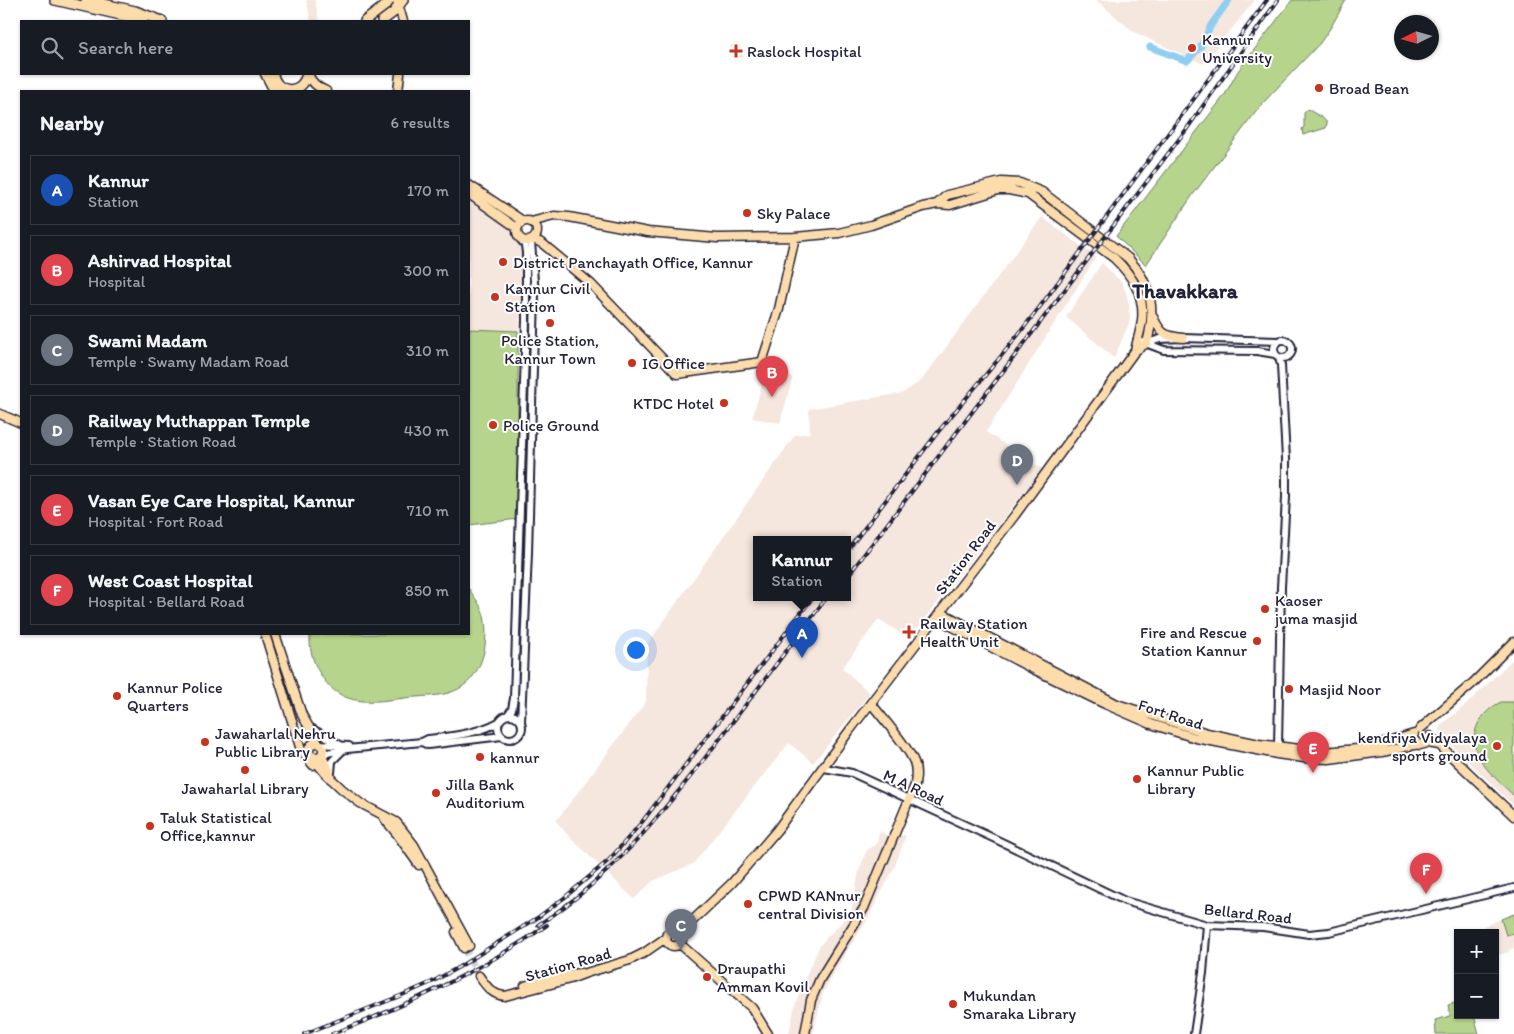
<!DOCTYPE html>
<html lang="en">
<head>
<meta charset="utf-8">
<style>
  body { margin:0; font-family:Itim,sans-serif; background:#242831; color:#f1f3f6 }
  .controls { position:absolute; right:15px; bottom:15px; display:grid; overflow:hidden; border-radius:0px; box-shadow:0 1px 4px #0004 }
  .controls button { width:45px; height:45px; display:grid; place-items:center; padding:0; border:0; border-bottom:1px solid #363941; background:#171b24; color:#f1f3f6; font:25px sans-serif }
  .compass { position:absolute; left:1394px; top:15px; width:45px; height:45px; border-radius:50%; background:#171b24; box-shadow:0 1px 4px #0004; rotate:265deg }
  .you { position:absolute; left:635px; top:649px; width:18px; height:18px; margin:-12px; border:4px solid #fff; border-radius:50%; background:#1a73e8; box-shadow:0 0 0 8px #1a73e833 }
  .badge { display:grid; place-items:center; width:32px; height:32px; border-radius:50%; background:#7c3aed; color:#fff; font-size:16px; font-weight:700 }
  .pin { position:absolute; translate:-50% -41px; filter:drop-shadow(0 1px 2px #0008) }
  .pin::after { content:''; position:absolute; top:26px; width:18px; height:15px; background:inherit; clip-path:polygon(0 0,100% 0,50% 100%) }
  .popup { position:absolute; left:753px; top:536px; width:98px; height:65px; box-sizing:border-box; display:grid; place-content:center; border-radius:0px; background:#171b24; filter:drop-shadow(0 1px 4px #0005); font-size:16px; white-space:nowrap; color:#9ea1a6 }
  .popup b { font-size:19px; color:#f1f3f6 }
  .popup::after { content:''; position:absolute; left:50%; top:100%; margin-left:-10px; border:10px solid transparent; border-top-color:#171b24 }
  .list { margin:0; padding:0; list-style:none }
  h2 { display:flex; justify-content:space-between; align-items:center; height:65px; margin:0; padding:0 20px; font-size:21px }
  h2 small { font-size:16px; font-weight:400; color:#9ea1a6 }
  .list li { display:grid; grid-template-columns:32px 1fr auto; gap:15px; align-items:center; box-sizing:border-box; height:70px; margin:0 10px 10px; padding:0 10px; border:1px solid #363941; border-radius:0px }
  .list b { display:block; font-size:19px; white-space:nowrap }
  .list p { margin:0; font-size:16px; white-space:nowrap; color:#9ea1a6 }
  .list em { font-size:16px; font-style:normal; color:#9ea1a6 }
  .icon { flex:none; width:28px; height:28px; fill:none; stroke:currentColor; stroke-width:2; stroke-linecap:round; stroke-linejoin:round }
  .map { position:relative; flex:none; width:1514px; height:1034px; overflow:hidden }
  .search { position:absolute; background:#171b24; box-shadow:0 1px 4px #0004; left:20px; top:20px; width:450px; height:55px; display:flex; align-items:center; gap:12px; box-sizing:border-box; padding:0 18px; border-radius:0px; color:#9ea1a6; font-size:19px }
  .panel { position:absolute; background:#171b24; box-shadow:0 1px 4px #0004; left:20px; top:90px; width:450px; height:545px; border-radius:0px }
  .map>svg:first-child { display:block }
  .built { fill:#f5e6de; fill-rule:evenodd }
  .green { fill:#b6d48c; stroke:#6c7b64 }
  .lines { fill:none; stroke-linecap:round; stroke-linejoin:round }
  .canal { stroke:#90cef1; stroke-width:7 }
  .major-tunnel { stroke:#d3d3d8; stroke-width:8; stroke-dasharray:8 4; stroke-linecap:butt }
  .minor-casing { stroke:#22223b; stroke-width:10 }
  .major-casing { stroke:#22223b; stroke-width:11 }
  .highway-casing { stroke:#22223b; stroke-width:12 }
  .minor { stroke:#fff; stroke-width:6 }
  .major { stroke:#fddcac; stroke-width:8 }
  .highway { stroke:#fddcac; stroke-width:9 }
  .rail-casing { stroke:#22223b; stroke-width:4 }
  .rail { stroke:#fff; stroke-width:2; stroke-dasharray:5.5; stroke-linecap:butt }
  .poi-dot { fill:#c8321e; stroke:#fff; stroke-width:2 }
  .labels { text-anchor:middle; stroke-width:4; stroke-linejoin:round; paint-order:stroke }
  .poi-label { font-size:16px; fill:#22223b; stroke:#fff; text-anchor:start }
  .street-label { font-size:16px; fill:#22223b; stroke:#fff }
  .district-label { font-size:21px; font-weight:bold; fill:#22223b; stroke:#fff }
</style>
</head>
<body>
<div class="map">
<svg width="1514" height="1034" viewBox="0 0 1514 1034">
  <rect width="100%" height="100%" fill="#fff"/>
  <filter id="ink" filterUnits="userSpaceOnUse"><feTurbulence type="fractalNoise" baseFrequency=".02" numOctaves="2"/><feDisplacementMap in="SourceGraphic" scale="10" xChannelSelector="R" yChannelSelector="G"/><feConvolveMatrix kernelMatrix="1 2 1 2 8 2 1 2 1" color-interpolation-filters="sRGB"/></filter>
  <g filter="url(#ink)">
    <!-- built -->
    <path class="built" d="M306,0H315L319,21H311Z
      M1096,0H1255L1203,64L1134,32Z
      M739,44L744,57L733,59L730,45Z
      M469,202L501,223L516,236L521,249L524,262L519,333L469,331Z
      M1042,217L1096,257L986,432L1042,469L909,639L879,619L842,668L870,693L813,763L789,743L693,864L653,881L634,899L568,835L556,821L646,702L647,645L795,435L810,433L809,409L903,393L922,380ZM757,539H847V597H757Z
      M1102,263L1123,284L1129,303L1130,321L1114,358L1066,317Z
      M766,371L793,377L780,423L752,418Z
      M1514,658V806L1442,736L1439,730L1441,725L1467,704Z
      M880,831L889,837L906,835L895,866L865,924L843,957L823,993L813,1034H789L795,1005L809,969L820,945L851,912L859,871L867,850L876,845Z
      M1501,919L1506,935L1514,933V948L1509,950V952L1495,956V933H1481L1480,930L1484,926Z"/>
    <!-- green -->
    <path class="green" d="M1292,0H1346L1331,27L1320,43L1262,104L1192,196L1146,265L1116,236L1224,96L1238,71Z
      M1308,109C1314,114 1323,116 1327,123L1326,128L1303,135L1302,129L1304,127V113Z
      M469,329L518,331V519L469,525Z
      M469,589C474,597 482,606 484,616C490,643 482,680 454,691C440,697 420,696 405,698C372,702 343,708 322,677C313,663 309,650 310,634H469Z
      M1501,702H1514V796C1495,777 1463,754 1478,724C1483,714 1491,707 1501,702Z
      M1514,914V933L1506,935L1501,919Z
      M1458,1002V1015H1474L1479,1034H1436L1435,1020L1450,1016L1448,1005Z"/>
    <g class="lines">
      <!-- canal -->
      <path class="canal" d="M1150,47L1187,61L1201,46L1211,25L1229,0"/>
      <!-- major-tunnel -->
      <path class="major-tunnel" d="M464,948L479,976"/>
      <!-- minor casing -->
      <g class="minor-casing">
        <path id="minor" d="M1274 349a9 9 0 1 1 18 0a9 9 0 1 1-18 0Z
          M1137,340L1164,350L1257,351L1275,354
          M1147,343L1160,339L1183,338L1278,341
          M508,715L512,709L514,698L526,320V253L525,245L521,240
          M498 727a12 12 0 1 1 24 0a12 12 0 1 1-24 0Z
          M521,722L528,553L535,295L531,241
          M311,728L339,744
          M422,742L428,745L502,736
          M320,744L349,746
          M1278,746L1281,587L1286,497V459L1281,365L1279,358
          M322,754L347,749L422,742L428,739C452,736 477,734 499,722
          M824,768L852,773L991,837L1125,901L1207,925L1263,927L1309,934L1329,932L1514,888
          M331,773L332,761L343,750
          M1194,1034L1203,973L1207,925"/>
      </g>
      <!-- major casing -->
      <g class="major-casing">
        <path id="major" d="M397,0L403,21
          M265,74L274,91
          M308,74C312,83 317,87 326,91
          M398,91L400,74
          M469,185L523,221
          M469,194L517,228
          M937,204L947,195L1001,182L1020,183L1042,192L1128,258C1152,285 1156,309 1147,343L1135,351
          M517 231a10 10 0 1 1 20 0a10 10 0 1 1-20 0Z
          M531,222L554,216L569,217L648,232L717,238L795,237L839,233L871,225L923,207L937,204L950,205L998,190H1009L1028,194L1114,258C1131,274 1145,295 1142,320C1141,330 1137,341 1135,351L1015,515L850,730L777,830L732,883L686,927L677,930
          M534,239L543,244L591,284L677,374L762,362L779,309L795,237
          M1153,317C1161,334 1164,336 1183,338
          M0,414L21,423
          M940,612L1117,704L1207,733L1259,744L1324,752L1369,748L1414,734
          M936,618L1029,667L1105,704L1151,724L1196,738L1277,754L1304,758L1329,759L1382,752L1419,744
          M265,634L301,750L313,765
          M275,634L302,715L318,743
          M1420,729L1473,683L1514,642
          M1430,736L1514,816
          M1415,741L1420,745L1428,743L1439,745
          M309 750a7 7 0 1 1 14 0a7 7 0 1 1-14 0Z
          M321,755L329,770L331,779
          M312,757L325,773L342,789L360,803L396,822L414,845L469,946
          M384,818L397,834L419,865
          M666 938a8 8 0 1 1 16 0a8 8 0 1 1-16 0Z
          M456,932L464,948
          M680,944L752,1008L768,1034
          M479,976C486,986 492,995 505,996L570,979L586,973L630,960L644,953L667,937
          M525,986L557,975L581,973
          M805,1034L811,1000L820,979L864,908L915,785C916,777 917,769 914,762C908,746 882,718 871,703"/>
      </g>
      <!-- highway casing -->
      <g class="highway-casing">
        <path id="highway" d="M55,0L134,18L143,21
          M86,0L135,11L162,21
          M365,21L386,5L390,0
          M382,21L394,12L403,0
          M273,74C274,83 281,89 290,90C300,89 305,83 307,74"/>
      </g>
      <!-- minor -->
      <use href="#minor" class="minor"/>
      <!-- major -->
      <use href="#major" class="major"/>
      <!-- highway -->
      <use href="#highway" class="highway"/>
      <!-- rail casing -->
      <g class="rail-casing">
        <path id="rail" d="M847,551L938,432L1007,349L1039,308L1267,0
          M847,577L1186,130L1278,0
          M538,925C615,876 667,807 722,736C757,689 792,643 827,597
          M304,1034L400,996L432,982L459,967L537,918L564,898L609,860L642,822L813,597
          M332,1034C408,1005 481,971 547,925"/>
      </g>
      <!-- rail -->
      <use href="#rail" class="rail"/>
    </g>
  </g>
  <!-- markers -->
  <g class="poi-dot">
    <circle cx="1192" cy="48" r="5"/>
    <path d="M733.5 43.5h5v5h5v5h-5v5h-5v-5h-5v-5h5z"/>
    <circle cx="1319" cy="88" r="5"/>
    <circle cx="747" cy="213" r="5"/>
    <circle cx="503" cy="262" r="5"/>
    <circle cx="495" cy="297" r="5"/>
    <circle cx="550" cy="323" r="5"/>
    <circle cx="632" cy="363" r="5"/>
    <circle cx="724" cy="403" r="5"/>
    <circle cx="493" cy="425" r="5"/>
    <circle cx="1265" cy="609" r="5"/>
    <path d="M906.5 624.5h5v5h5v5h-5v5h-5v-5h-5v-5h5z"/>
    <circle cx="1257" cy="641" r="5"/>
    <circle cx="1289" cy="689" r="5"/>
    <circle cx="117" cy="696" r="5"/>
    <circle cx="205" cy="742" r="5"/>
    <circle cx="1497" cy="746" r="5"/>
    <circle cx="480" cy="757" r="5"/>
    <circle cx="245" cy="770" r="5"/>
    <circle cx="1137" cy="779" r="5"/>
    <circle cx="436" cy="793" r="5"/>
    <circle cx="150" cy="826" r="5"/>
    <circle cx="748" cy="904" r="5"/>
    <circle cx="707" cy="977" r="5"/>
    <circle cx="953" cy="1004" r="5"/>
  </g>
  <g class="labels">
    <!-- poi labels -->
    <g class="poi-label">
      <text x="1202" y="45">Kannur<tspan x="1202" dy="18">University</tspan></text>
      <text x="747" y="57">Raslock Hospital</text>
      <text x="1329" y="94">Broad Bean</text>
      <text x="757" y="219">Sky Palace</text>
      <text x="513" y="268">District Panchayath Office, Kannur</text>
      <text x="505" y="294">Kannur Civil<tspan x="505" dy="18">Station</tspan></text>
      <text x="550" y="346" text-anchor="middle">Police Station,<tspan x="550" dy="18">Kannur Town</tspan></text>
      <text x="642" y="369">IG Office</text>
      <text x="714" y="409" text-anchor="end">KTDC Hotel</text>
      <text x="503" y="431">Police Ground</text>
      <text x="1275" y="606">Kaoser<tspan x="1275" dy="18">juma masjid</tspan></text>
      <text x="920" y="629">Railway Station<tspan x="920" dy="18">Health Unit</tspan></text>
      <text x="1247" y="638" text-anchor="end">Fire and Rescue<tspan x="1247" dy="18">Station Kannur</tspan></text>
      <text x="127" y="693">Kannur Police<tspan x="127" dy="18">Quarters</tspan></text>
      <text x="1299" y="695">Masjid Noor</text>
      <text x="215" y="739">Jawaharlal Nehru<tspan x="215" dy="18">Public Library</tspan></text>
      <text x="1487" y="743" text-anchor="end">kendriya Vidyalaya<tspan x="1487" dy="18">sports ground</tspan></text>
      <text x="490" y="763">kannur</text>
      <text x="1147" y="776">Kannur Public<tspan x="1147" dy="18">Library</tspan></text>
      <text x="446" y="790">Jilla Bank<tspan x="446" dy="18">Auditorium</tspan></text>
      <text x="245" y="794" text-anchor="middle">Jawaharlal Library</text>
      <text x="160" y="823">Taluk Statistical<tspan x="160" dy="18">Office,kannur</tspan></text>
      <text x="758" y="901">CPWD KANnur<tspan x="758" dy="18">central Division</tspan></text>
      <text x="717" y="974">Draupathi<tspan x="717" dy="18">Amman Kovil</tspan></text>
      <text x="963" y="1001">Mukundan<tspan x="963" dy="18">Smaraka Library</tspan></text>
    </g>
    <!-- street labels -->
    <g class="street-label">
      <text transform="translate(965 557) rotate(-53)" y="6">Station Road</text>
      <text transform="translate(1171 714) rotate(18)" y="6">Fort Road</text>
      <text transform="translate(914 787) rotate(25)" y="6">M A Road</text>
      <text transform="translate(1248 913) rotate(6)" y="6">Bellard Road</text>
      <text transform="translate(568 964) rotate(-16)" y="6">Station Road</text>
    </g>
    <!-- district labels -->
    <g class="district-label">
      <text x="1185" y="298">Thavakkara</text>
    </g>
  </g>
</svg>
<div class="controls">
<button>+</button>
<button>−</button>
</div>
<svg class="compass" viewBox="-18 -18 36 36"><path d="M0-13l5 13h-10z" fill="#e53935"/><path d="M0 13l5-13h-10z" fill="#9ea1a6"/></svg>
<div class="you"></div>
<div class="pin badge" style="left:802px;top:658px;background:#1a4fb4">A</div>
<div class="popup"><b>Kannur</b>Station</div>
<div class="pin badge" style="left:772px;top:397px;background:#e0444e">B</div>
<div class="pin badge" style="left:681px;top:950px;background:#6b7280">C</div>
<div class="pin badge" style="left:1017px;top:485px;background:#6b7280">D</div>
<div class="pin badge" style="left:1313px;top:773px;background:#e0444e">E</div>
<div class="pin badge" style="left:1426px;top:894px;background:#e0444e">F</div>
<div class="search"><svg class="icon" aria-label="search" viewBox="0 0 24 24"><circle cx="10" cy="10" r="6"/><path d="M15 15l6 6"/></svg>Search here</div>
<section class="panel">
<h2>Nearby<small>6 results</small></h2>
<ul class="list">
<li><span class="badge" style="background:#1a4fb4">A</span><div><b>Kannur</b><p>Station</p></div><em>170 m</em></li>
<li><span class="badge" style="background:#e0444e">B</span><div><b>Ashirvad Hospital</b><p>Hospital</p></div><em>300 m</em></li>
<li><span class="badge" style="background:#6b7280">C</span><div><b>Swami Madam</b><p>Temple · Swamy Madam Road</p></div><em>310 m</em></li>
<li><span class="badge" style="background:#6b7280">D</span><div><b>Railway Muthappan Temple</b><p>Temple · Station Road</p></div><em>430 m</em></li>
<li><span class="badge" style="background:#e0444e">E</span><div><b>Vasan Eye Care Hospital, Kannur</b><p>Hospital · Fort Road</p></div><em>710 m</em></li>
<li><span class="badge" style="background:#e0444e">F</span><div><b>West Coast Hospital</b><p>Hospital · Bellard Road</p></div><em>850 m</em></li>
</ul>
</section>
</div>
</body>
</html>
